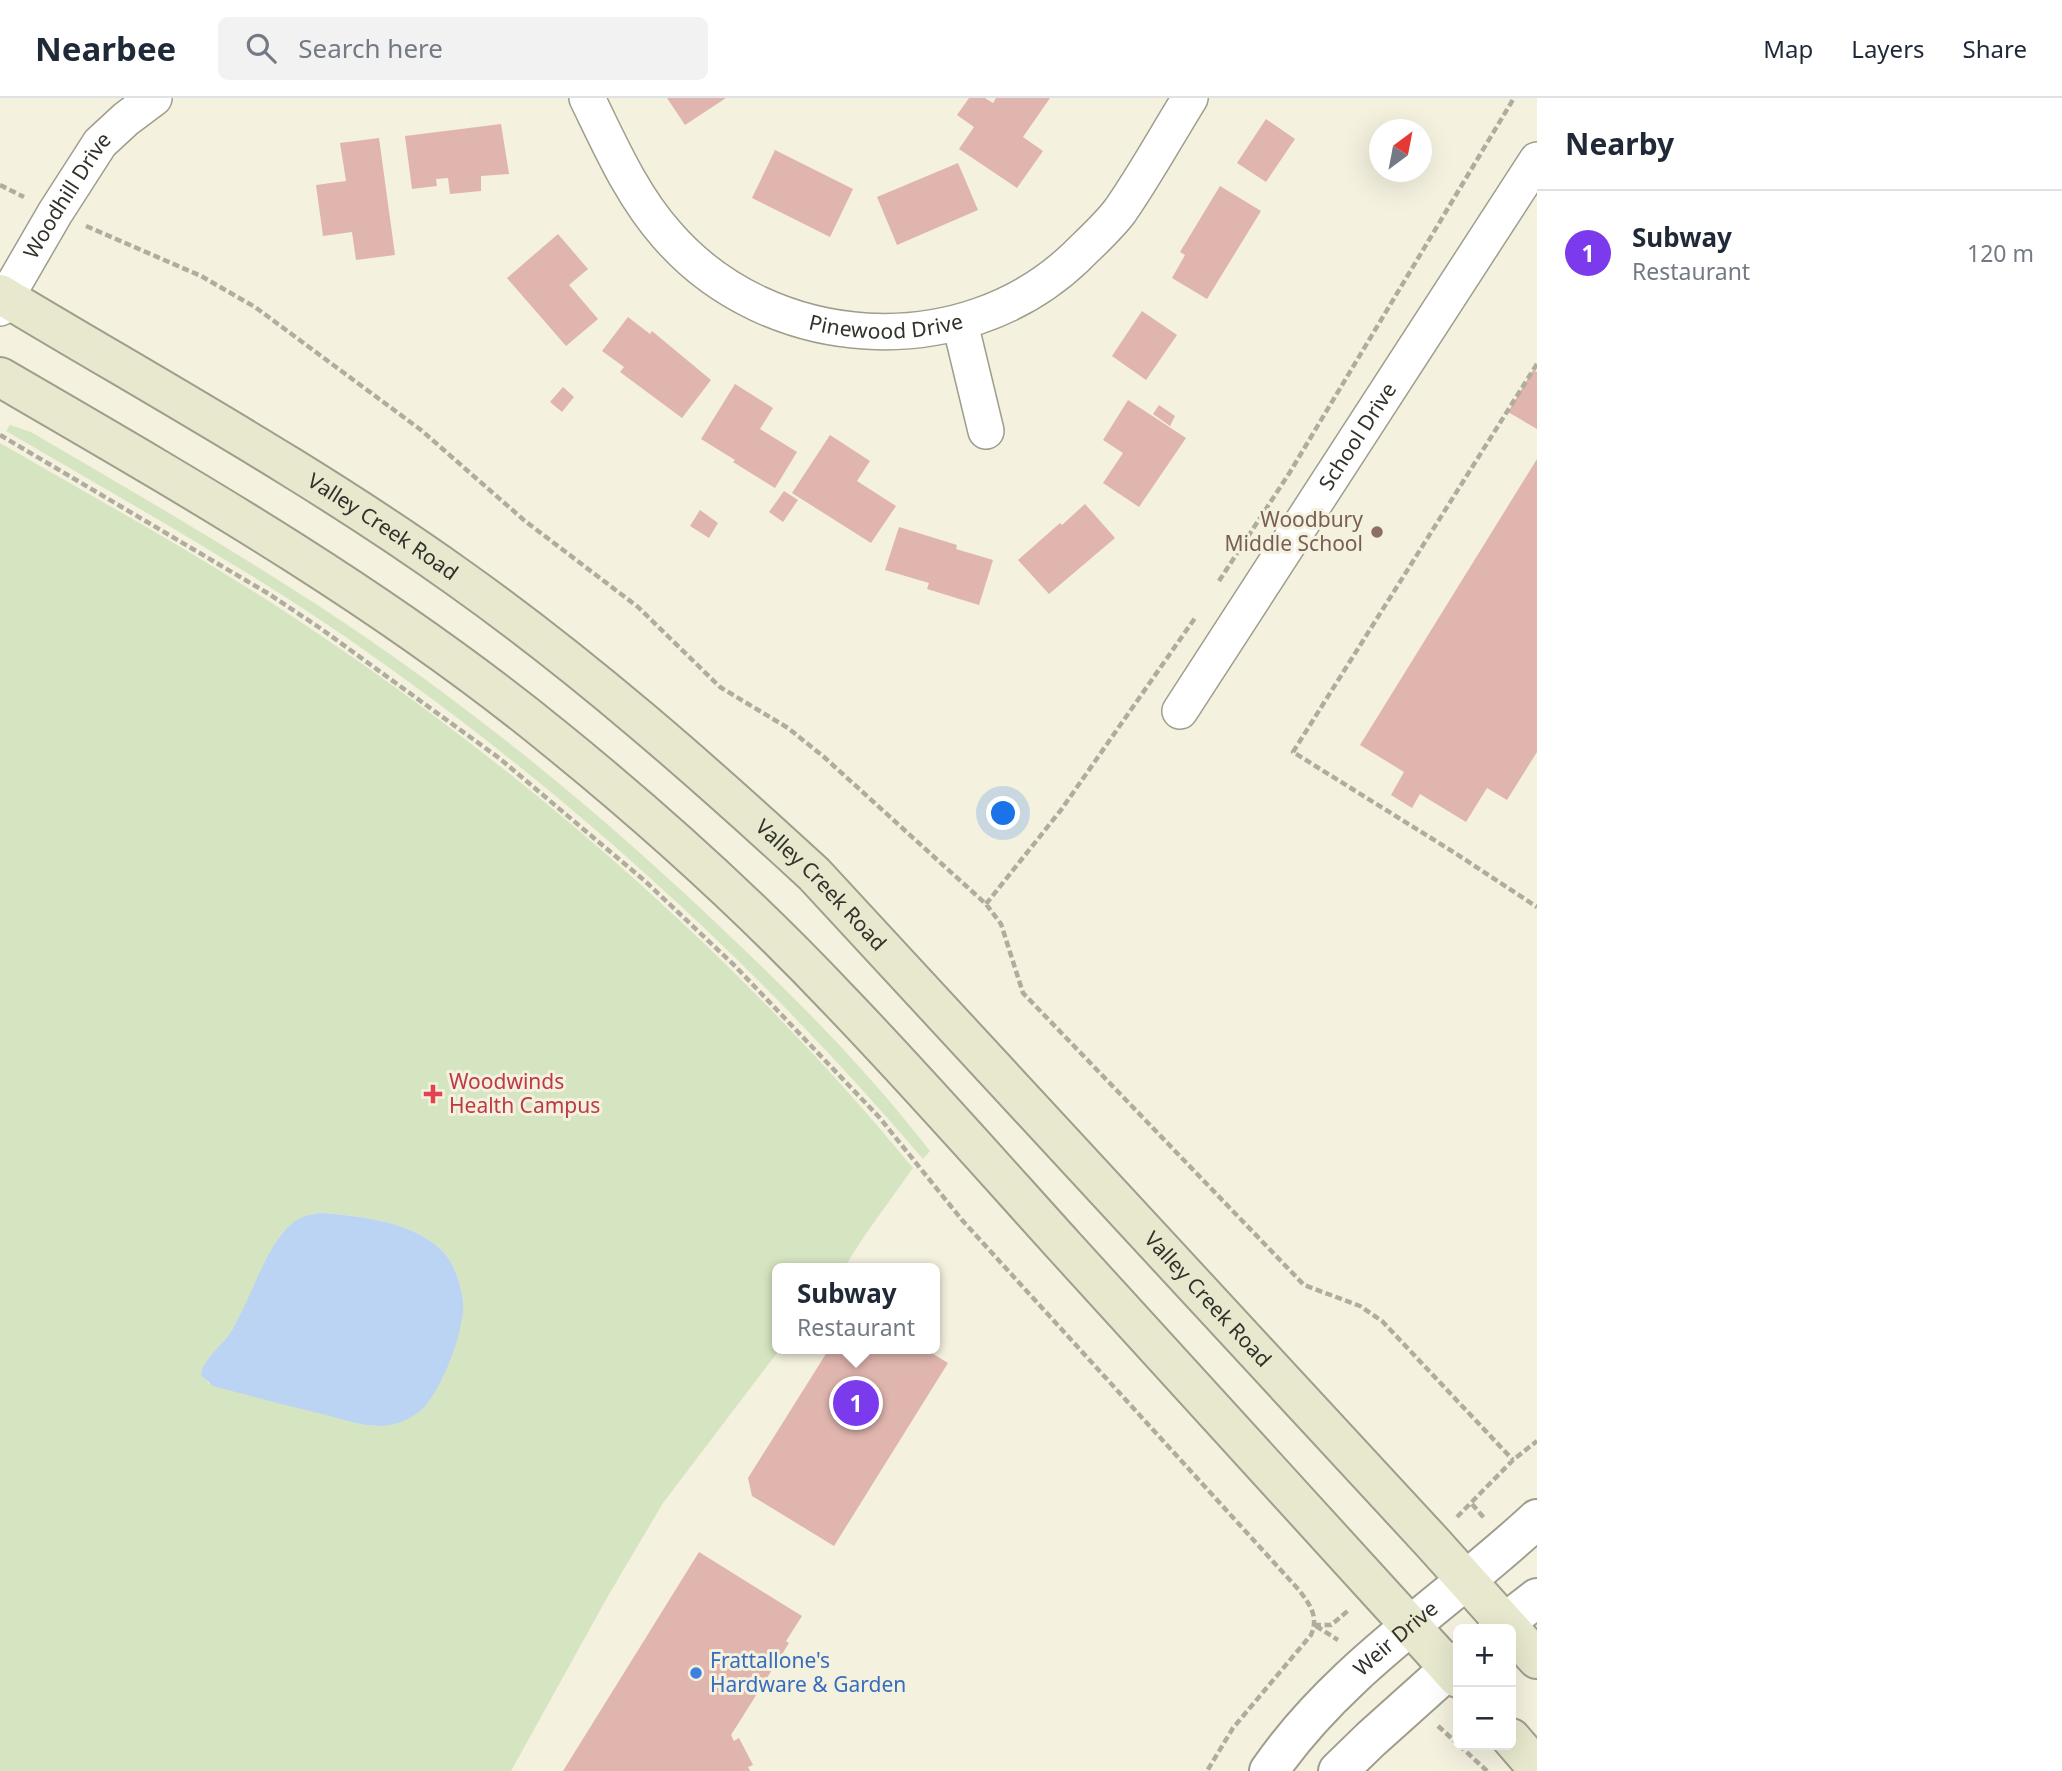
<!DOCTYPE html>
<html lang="en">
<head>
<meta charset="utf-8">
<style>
  body { margin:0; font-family:"Noto Sans",sans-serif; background:#f2f2f3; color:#1f2937 }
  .controls { position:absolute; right:21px; bottom:21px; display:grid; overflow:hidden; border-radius:10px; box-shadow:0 7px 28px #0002 }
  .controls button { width:63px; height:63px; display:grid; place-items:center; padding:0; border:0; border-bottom:2px solid #e0e1e3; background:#fff; color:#1f2937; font:35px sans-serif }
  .compass { position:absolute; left:1369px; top:21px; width:63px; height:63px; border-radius:50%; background:#fff; box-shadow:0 7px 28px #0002; rotate:32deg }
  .you { position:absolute; left:1004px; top:716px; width:24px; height:24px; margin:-18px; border:5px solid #fff; border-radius:50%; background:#1a73e8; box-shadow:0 0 0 10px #1a73e833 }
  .badge { display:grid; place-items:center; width:46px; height:46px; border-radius:50%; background:#7c3aed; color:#fff; font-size:23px; font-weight:700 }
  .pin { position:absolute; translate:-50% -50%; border:4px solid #fff; box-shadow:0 2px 7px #0006 }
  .popup { position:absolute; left:772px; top:1165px; width:168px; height:91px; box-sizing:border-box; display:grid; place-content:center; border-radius:10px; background:#fff; filter:drop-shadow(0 2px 5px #0005); font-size:23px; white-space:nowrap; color:#747a83 }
  .popup b { font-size:26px; color:#1f2937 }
  .popup::after { content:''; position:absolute; left:50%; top:100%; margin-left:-14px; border:14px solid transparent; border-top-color:#fff }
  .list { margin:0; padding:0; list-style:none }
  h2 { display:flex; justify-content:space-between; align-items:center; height:91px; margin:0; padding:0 28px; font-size:30px }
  h2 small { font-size:23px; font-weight:400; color:#747a83 }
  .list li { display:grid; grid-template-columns:46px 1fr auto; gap:21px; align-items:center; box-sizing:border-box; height:126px; padding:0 28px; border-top:2px solid #e0e1e3 }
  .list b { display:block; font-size:26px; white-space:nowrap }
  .list p { margin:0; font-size:23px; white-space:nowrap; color:#747a83 }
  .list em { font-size:23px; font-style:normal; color:#747a83 }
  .icon { flex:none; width:38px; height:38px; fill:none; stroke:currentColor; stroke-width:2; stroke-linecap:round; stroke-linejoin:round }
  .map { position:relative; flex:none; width:1537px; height:1673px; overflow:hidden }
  header { display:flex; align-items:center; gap:42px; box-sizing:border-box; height:98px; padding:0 35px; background:#fff; border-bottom:2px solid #e0e1e3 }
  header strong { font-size:33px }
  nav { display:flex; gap:38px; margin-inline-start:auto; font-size:24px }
  .search { width:490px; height:63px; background:#f2f2f3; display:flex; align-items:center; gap:18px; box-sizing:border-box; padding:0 24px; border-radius:10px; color:#747a83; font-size:26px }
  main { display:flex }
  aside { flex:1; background:#fff }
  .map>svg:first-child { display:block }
  .green { fill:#d6e5c1; fill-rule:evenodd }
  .water { fill:#bcd4f4 }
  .building { fill:#e0b5ae }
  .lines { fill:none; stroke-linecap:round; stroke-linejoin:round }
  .minor-casing { stroke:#9f9d8c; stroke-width:38 }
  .tertiary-casing { stroke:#9f9d8c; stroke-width:42 }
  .secondary-casing { stroke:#9f9d8c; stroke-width:42 }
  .path { stroke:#b0ad9f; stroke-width:4.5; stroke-dasharray:7 3.5; stroke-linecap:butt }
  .minor { stroke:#fff; stroke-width:35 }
  .tertiary { stroke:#fff; stroke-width:38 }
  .secondary { stroke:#e7e8cd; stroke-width:38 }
  .education-dot { fill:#8d6e63; stroke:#f4f1df; stroke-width:2.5 }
  .health-dot { fill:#e0444e; stroke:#f4f1df; stroke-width:2.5 }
  .shop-dot { fill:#3f7fe0; stroke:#f4f1df; stroke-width:2.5 }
  .labels { text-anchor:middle; stroke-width:6; stroke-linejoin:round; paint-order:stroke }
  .street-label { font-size:21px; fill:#32312a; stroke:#f4f1df }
  .education-label { font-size:21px; fill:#785e54; stroke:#f4f1df; text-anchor:end }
  .health-label { font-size:21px; fill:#be3a42; stroke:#f4f1df; text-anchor:start }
  .shop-label { font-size:21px; fill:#366cbe; stroke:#f4f1df; text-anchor:start }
</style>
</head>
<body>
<header>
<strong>Nearbee</strong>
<div class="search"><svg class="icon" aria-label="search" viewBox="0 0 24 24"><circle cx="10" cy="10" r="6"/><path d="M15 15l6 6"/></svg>Search here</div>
<nav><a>Map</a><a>Layers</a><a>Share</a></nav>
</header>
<main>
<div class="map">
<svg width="1537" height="1673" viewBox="0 0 1537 1673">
  <rect width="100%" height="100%" fill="#f4f1df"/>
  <!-- green -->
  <path class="green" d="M10,327L31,334C139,397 246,459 349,528C487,621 616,728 736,844C805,909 872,978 930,1053L923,1061C758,867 569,695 360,549C247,470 125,403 6,333Z
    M0,345C95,400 192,453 284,513C518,666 735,854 913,1070L865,1137L844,1170H777V1251H780L663,1405L608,1498L511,1673H0ZM322,1115C362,1118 418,1124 446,1157C455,1168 461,1188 463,1202C465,1222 441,1292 426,1307C412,1322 393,1327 374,1328L208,1285L204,1268L228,1238L243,1213L279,1141Z"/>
  <!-- water -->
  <path class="water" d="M322,1115C362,1118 418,1124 446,1157C455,1168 461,1188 463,1202C466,1228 444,1286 426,1307C417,1318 404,1324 390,1327C368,1331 343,1321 322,1316C285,1307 249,1298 213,1288L201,1277C203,1262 219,1250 228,1238C251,1204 260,1159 288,1129C298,1119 309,1116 322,1115Z"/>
  <!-- building -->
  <path class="building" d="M667,0H726L685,27Z
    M969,0H985L993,5L996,0H1050L1023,39L1043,53L1017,90L959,51L974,29L957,17Z
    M1266,21L1295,41L1266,84L1237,65Z
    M501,26L509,76L481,78V93L450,96L448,80L436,81L437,88L412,91L405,38Z
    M379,40L395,157L356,162L352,134L323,138L316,87L346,83L340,45Z
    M775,52L853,91L830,139L752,100Z
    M958,65L978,112L897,147L877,99Z
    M1220,88L1261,113L1207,201L1172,180L1185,157L1180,154Z
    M558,136L588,171L569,187L598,221L566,248L507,180Z
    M1142,213L1177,237L1146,282L1112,258Z
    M628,219L650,236L652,233L711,282L682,320L620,274L624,269L602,253Z
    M1533,272L1537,274V331L1508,314Z
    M735,286L773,310L760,331L797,354L775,390L733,364L735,362L701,341Z
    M563,289L574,299L562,314L550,304Z
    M1128,302L1186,340L1139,409L1103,385L1123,355L1103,342Z
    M1159,307L1175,318L1170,328L1153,316Z
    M830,337L870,363L857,383L896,408L871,445L792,395Z
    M1537,361V654L1507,702L1487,690L1466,724L1420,696L1412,710L1391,697L1404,674L1360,647Z
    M784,393L798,402L783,424L769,414Z
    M1085,406L1115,440L1049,496L1018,462L1060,425L1062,427Z
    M700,412L718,425L709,440L690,428Z
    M899,429L957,447L956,451L993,462L979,507L927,491L929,485L885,472Z
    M829,1251H925L948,1265L834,1448L752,1398L748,1380Z
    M699,1454L802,1518L786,1543L789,1545L731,1637L734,1643L739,1640L753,1667L748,1669L750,1673H563Z"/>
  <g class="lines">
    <!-- minor casing -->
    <g class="minor-casing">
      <g id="minor">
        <path id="s1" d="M587,0C610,47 632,98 667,137C769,255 962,268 1076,159C1090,145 1108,129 1120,113C1145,77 1167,37 1190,0"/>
        <path id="s2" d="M0,210L55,115L100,45L126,21L154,0"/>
        <path d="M960,225L986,333"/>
        <path id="s3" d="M1180,613L1537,62"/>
      </g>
    </g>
    <!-- tertiary casing -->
    <g class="tertiary-casing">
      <g id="tertiary">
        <path d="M1497,1531L1537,1500"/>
        <path id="s4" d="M1269,1673C1339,1571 1448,1504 1537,1421"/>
        <path d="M1338,1673L1371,1641L1458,1563"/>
      </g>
    </g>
    <!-- secondary casing -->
    <g class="secondary-casing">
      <g id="secondary">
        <path id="s5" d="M0,196C153,288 310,374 456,478C583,568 700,671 814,776L1431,1443L1510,1531"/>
        <path d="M0,279C191,390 383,500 554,640C654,721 750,808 838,901C916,982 990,1066 1065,1149C1196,1293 1328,1436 1458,1580"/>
        <path d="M1511,1532L1537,1561"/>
        <path d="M1511,1640L1537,1670"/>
      </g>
    </g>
    <!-- path -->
    <path class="path" d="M0,87L24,99
      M86,128L201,178L255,209L421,332L525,423L638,509L720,589L788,630L824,659L986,806L1001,826L1023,895L1304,1187L1360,1208L1382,1223L1513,1362
      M1537,266L1293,654L1455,755L1537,809
      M0,337L269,496L320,530L499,660L645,783L735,868L879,1019L962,1122L1299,1492C1310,1507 1319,1518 1311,1537L1233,1630L1207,1673
      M1219,483L1290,374L1514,0
      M986,806L1061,712L1195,520
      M1472,1406L1485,1421
      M1457,1419L1513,1362L1537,1343
      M1314,1527H1331L1350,1511
      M1316,1528L1338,1542
      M1438,1628L1458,1646
      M1459,1647L1487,1673"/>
    <!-- minor -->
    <use href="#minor" class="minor"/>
    <!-- tertiary -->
    <use href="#tertiary" class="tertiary"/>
    <!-- secondary -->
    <use href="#secondary" class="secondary"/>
  </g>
  <!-- markers -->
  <circle class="education-dot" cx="1377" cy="434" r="7"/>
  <path class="health-dot" d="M429.5 985.5h7v7h7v7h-7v7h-7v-7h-7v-7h7z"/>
  <circle class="shop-dot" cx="696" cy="1575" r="7"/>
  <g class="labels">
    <!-- street labels -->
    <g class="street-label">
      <text dy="7" stroke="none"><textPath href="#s2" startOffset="131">Woodhill Drive</textPath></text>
      <text dy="7" stroke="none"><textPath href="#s1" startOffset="406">Pinewood Drive</textPath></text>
      <text dy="7" stroke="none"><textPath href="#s3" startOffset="327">School Drive</textPath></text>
      <text dy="7" stroke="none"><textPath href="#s5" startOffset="448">Valley Creek Road</textPath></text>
      <text dy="7" stroke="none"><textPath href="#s5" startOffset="1015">Valley Creek Road</textPath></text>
      <text dy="7" stroke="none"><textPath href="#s5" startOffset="1582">Valley Creek Road</textPath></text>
      <text dy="7" stroke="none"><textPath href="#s4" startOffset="184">Weir Drive</textPath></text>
    </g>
    <!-- education labels -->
    <g class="education-label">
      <text x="1363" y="429">Woodbury<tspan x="1363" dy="24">Middle School</tspan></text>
    </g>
    <!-- health labels -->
    <g class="health-label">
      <text x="449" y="991">Woodwinds<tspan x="449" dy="24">Health Campus</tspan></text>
    </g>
    <!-- shop labels -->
    <g class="shop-label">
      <text x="710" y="1570">Frattallone's<tspan x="710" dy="24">Hardware &amp; Garden</tspan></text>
    </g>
  </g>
</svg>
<div class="controls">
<button>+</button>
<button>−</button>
</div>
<svg class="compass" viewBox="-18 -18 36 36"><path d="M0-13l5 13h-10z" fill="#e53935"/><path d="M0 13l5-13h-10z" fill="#747a83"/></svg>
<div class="you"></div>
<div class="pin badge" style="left:856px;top:1305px">1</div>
<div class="popup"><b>Subway</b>Restaurant</div>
</div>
<aside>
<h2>Nearby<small></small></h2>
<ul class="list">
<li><span class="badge">1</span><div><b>Subway</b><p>Restaurant</p></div><em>120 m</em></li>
</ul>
</aside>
</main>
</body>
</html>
